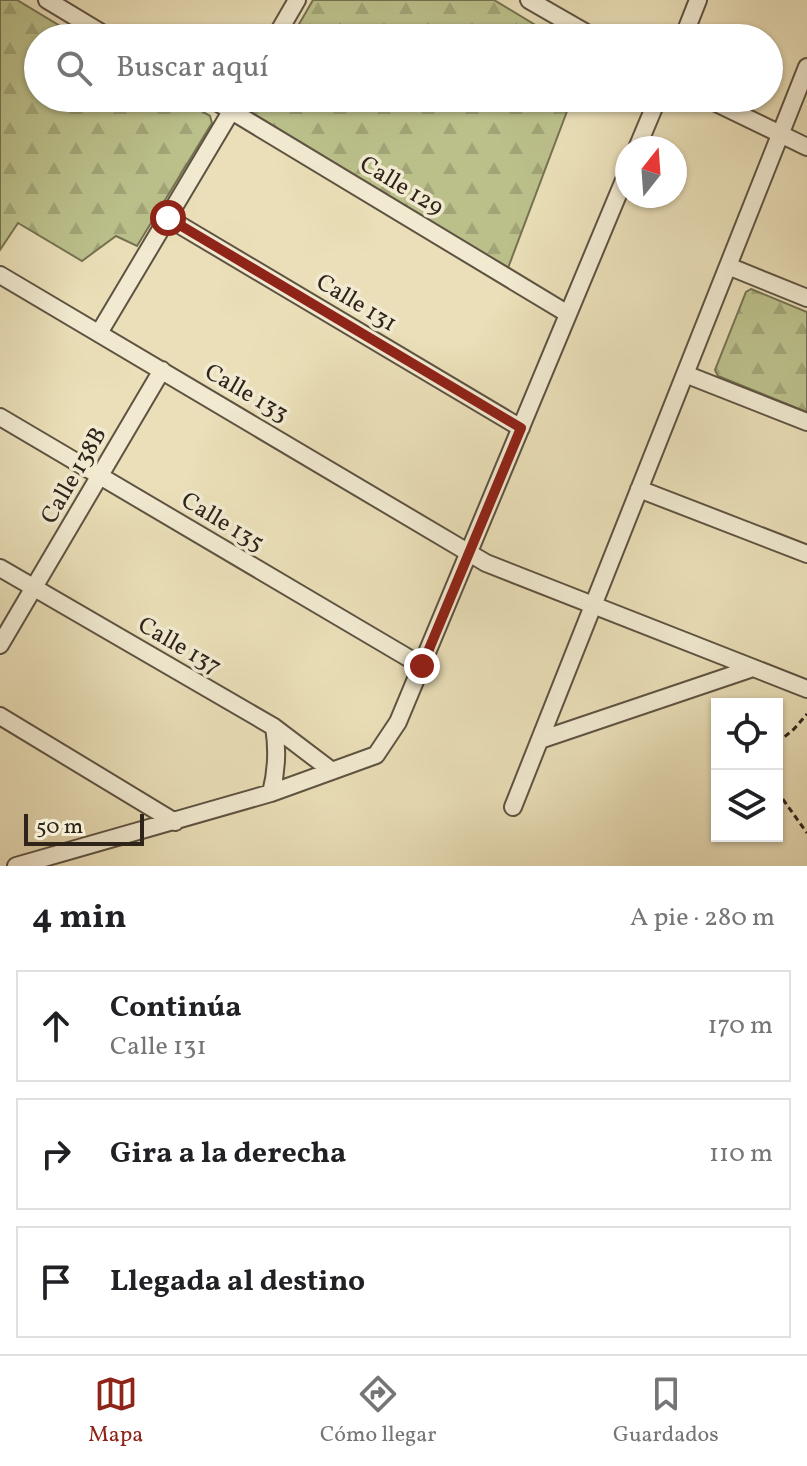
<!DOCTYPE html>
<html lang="es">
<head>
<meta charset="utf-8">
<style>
  body { margin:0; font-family:Vollkorn,serif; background:#f6f6f6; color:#202124 }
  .controls { position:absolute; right:24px; bottom:24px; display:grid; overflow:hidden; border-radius:0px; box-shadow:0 2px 6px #0004 }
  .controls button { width:72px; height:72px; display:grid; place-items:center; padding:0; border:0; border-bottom:2px solid #e0e0e0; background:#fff; color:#202124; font:40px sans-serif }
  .compass { position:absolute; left:615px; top:136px; width:72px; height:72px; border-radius:50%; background:#fff; box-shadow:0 2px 6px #0004; rotate:17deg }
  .scale { position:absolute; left:24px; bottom:20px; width:120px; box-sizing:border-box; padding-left:8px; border:4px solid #2f241a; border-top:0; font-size:22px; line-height:28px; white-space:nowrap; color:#2f241a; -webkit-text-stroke:6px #f1ead1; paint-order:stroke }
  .stop { position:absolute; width:24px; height:24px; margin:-18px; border:6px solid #8f2418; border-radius:50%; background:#fff }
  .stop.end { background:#8f2418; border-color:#fff; box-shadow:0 2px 8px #0008 }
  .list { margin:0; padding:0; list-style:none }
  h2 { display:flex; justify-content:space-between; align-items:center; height:104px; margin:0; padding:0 32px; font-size:34px }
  h2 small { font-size:26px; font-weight:400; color:#757577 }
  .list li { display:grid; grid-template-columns:52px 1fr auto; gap:24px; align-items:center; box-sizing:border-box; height:112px; margin:0 16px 16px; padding:0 16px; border:2px solid #e0e0e0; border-radius:0px }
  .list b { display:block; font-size:30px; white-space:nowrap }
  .list p { margin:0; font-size:26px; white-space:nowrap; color:#757577 }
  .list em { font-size:26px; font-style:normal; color:#757577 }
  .icon { flex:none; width:44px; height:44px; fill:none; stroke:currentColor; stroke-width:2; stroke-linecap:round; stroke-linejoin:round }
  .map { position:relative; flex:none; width:807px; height:866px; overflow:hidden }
  .search { position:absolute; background:#fff; box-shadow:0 2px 6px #0004; left:24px; right:24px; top:24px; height:88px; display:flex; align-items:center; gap:20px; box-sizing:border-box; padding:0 28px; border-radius:44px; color:#757577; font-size:30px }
  .sheet { height:488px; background:#fff }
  nav { display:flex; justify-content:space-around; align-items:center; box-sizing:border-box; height:112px; border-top:2px solid #e0e0e0; background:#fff; font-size:22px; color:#757577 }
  nav a { display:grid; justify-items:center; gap:4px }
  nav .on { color:#8f2418 }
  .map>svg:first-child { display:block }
  .forest { fill:url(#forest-firs); stroke:#757252; stroke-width:2 }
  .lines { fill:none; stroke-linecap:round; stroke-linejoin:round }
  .minor-casing { stroke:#5e5342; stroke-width:20 }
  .path { stroke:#2f241a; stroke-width:3; stroke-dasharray:6 4; stroke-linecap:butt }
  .minor { stroke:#f1ead1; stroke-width:16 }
  .route { stroke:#8f2418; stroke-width:10 }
  .labels { text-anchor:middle; stroke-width:7; stroke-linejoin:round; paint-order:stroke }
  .street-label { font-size:24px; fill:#2f241a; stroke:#f1ead1 }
</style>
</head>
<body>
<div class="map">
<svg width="807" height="866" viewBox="0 0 807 866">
  <defs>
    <pattern id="forest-firs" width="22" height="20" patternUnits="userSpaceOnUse" patternTransform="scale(2)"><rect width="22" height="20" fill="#bbc08b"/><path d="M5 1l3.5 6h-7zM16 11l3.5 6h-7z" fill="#a1a577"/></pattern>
  </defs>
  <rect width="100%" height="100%" fill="#eadfb8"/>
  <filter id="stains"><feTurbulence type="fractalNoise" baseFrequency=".0025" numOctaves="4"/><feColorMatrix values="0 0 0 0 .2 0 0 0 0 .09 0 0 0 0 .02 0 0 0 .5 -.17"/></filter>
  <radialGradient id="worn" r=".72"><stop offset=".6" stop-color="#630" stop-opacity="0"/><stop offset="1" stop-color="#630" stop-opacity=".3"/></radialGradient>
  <!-- forest -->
  <path class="forest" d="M0,0H17L80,38H38V98H179L210,116L212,123L137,246L116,236L82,261L18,223L0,250Z
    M313,0H494L557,38H291Z
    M255,98H572L508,268L252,115L250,107Z
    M751,289L807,312V412L718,376L715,370L746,292Z"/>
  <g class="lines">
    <!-- minor casing -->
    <g class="minor-casing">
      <path id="minor" d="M47,0L110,38
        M529,0L595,38
        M275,38L297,0
        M683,38L698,0
        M210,98L568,314
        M706,98L807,147
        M637,148L658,98
        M168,218L521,428
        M728,266L807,298
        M0,275L486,563L807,689
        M99,333L239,98
        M685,374L807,422
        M0,417L422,666
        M639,489L807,554
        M0,568L274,727L332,771
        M0,645L162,370
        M0,716L175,822
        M540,740L753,668
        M271,793C277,770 278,751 274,727
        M513,807L807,67
        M16,866L271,793L376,755L398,722L627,173"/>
    </g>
    <!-- path -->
    <path class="path" d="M777,743L794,729L807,714
      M777,791L807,833"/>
    <!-- minor -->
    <use href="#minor" class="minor"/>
  </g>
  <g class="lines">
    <!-- route -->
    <path class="route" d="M168,218L521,428L422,666"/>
  </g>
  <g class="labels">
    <!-- street labels -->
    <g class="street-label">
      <text transform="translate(402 185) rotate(31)" y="8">Calle 129</text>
      <text transform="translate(357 302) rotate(31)" y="8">Calle 131</text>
      <text transform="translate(247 392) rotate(30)" y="8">Calle 133</text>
      <text transform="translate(73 475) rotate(-60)" y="8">Calle 138B</text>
      <text transform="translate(223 521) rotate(31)" y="8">Calle 135</text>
      <text transform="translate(180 645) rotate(30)" y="8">Calle 137</text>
    </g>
  </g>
  <rect width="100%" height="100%" filter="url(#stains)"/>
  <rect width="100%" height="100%" fill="url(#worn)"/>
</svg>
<div class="controls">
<button><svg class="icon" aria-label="locate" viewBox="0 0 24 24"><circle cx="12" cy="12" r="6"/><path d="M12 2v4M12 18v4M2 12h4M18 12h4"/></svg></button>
<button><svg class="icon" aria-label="layers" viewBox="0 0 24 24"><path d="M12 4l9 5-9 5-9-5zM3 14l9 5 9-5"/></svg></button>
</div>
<svg class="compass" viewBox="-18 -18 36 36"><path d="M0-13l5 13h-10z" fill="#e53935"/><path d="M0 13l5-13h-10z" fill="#757577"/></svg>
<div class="scale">50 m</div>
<div class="stop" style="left:168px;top:218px"></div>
<div class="stop end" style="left:422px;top:666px"></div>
<div class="search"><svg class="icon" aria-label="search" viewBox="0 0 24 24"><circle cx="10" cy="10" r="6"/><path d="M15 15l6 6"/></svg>Buscar aquí</div>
</div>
<section class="sheet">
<h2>4 min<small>A pie · 280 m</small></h2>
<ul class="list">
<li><svg class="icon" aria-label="ahead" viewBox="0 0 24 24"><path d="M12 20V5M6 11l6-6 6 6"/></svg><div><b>Continúa</b><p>Calle 131</p></div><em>170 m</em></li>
<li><svg class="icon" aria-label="right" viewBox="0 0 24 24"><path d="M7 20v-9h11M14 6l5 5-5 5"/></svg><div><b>Gira a la derecha</b></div><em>110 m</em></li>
<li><svg class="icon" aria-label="arrive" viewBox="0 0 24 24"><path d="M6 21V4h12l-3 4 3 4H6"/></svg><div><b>Llegada al destino</b></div></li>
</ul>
</section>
<nav>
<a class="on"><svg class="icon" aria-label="map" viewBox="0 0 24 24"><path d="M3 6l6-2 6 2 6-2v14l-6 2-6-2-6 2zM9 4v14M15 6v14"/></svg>Mapa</a>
<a><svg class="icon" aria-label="directions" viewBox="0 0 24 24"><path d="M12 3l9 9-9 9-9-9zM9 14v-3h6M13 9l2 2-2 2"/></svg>Cómo llegar</a>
<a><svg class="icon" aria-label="saved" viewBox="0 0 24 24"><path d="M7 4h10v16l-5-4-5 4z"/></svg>Guardados</a>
</nav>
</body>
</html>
